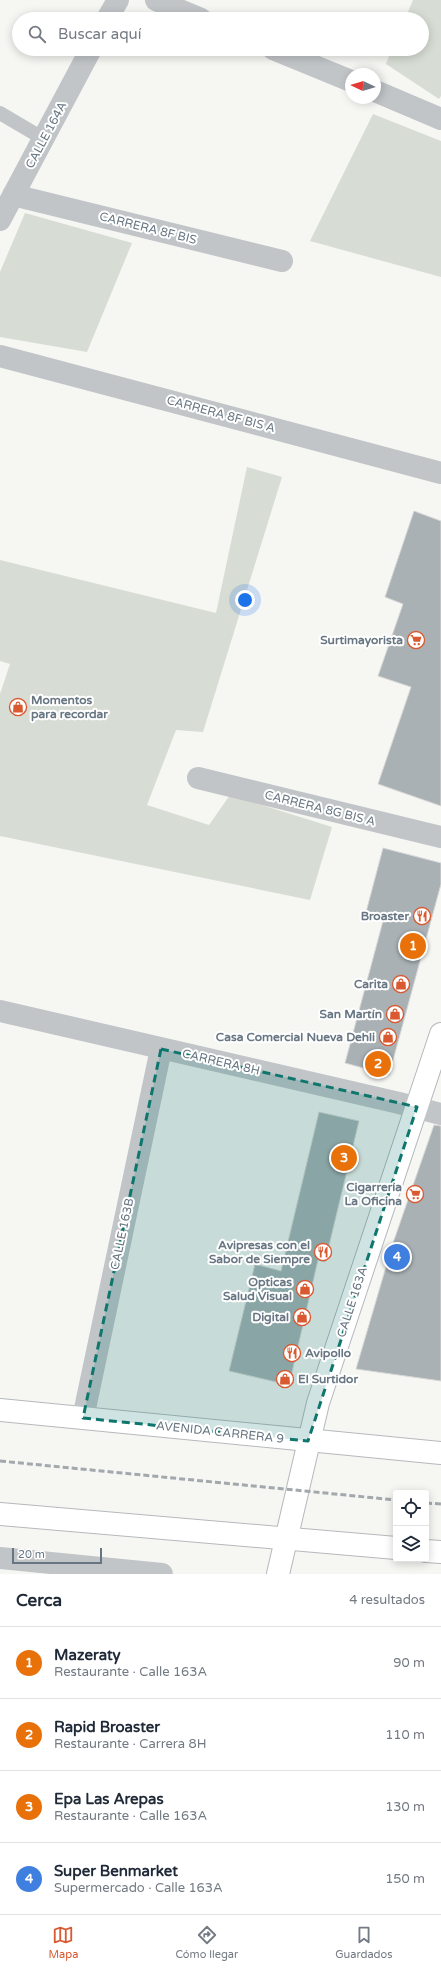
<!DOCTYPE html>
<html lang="es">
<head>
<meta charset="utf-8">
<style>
  body { margin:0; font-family:"Varela Round",sans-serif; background:#f6f6f7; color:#1f2937 }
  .controls { position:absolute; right:12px; bottom:12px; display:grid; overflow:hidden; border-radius:4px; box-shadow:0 2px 10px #0003 }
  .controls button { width:36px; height:36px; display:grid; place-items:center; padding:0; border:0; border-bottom:1px solid #e0e1e3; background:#fff; color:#1f2937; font:20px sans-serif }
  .compass { position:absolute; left:345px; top:68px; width:36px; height:36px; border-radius:50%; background:#fff; box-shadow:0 2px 10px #0003; rotate:274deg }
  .scale { position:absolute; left:12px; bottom:10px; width:90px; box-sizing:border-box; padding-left:4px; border:2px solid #677682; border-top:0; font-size:11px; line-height:14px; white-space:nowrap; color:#677682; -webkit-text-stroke:3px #fff; paint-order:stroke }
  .you { position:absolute; left:245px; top:600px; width:14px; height:14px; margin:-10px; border:3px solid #fff; border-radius:50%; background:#1a73e8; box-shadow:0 0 0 6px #1a73e833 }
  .badge { display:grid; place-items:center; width:26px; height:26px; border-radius:50%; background:#d95930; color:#fff; font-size:13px; font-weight:700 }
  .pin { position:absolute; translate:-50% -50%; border:2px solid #fff; box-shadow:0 1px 4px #0006 }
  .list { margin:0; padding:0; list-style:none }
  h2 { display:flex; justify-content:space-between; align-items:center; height:52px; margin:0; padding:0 16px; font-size:17px }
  h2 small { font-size:13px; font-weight:400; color:#747a83 }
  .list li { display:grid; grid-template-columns:26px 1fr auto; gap:12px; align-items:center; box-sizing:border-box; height:72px; padding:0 16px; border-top:1px solid #e0e1e3 }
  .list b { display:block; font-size:15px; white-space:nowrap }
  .list p { margin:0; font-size:13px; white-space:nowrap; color:#747a83 }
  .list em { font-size:13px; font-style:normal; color:#747a83 }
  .icon { flex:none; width:22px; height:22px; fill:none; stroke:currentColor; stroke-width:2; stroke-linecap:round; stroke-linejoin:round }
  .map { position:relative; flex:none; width:441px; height:1574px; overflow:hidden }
  .search { position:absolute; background:#fff; box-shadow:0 2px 10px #0003; left:12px; right:12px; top:12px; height:44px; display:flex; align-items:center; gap:10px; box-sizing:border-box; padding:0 14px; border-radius:22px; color:#747a83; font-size:15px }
  .sheet { height:340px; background:#fff }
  nav { display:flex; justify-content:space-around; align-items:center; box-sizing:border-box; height:56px; border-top:1px solid #e0e1e3; background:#fff; font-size:11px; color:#747a83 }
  nav a { display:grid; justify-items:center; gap:2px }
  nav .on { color:#d95930 }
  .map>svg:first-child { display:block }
  .green { fill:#d7ddd4 }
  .building { fill:#a9b1b5; stroke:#d7d7d5 }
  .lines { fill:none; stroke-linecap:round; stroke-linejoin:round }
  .secondary-casing { stroke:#b4b9bc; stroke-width:24 }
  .primary-casing { stroke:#b5b9bc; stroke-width:24 }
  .service { stroke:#c1c5c8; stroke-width:14 }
  .minor { stroke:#c1c5c8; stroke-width:22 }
  .secondary { stroke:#fff; stroke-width:22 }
  .primary { stroke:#fff; stroke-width:22 }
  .rail { stroke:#a3a8ad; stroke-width:3; stroke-dasharray:6 3; stroke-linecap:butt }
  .marked { fill:#0f766e; fill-opacity:0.2; stroke:#0f766e; stroke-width:3; stroke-dasharray:8 5; stroke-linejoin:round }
  .labels { text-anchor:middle; stroke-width:4; stroke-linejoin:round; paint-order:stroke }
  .street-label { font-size:12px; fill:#677682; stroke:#fff }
  .poi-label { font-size:12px; font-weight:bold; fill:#677682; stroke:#fff; text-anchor:end }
</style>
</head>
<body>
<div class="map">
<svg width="441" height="1574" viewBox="0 0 441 1574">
  <rect width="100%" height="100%" fill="#f6f6f3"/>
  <!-- green -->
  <path class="green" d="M413,0H441V96L439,99L386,64L392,49H422V19H405Z
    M373,114L441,141V277L310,241Z
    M25,213L132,243L87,352L0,337V272Z
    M247,467L282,477L203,732L176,730L147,805L209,825L230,795L332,827L310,900L0,836V694L10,664L0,661V560L216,613Z"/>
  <!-- building -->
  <path class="building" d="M414,511L441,521V806L378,784L411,687L378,676L403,604L385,597Z
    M383,848L441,863V884L389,1075L345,1063L383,921L365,916Z
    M319,1112L359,1121L325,1262L318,1260L289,1385L229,1371L255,1264L281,1271Z
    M434,1125L441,1126V1381L356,1369L393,1243Z"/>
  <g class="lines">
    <!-- secondary casing -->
    <g class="secondary-casing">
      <path id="secondary" d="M278,1574L318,1403L441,1034"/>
    </g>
    <!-- primary casing -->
    <g class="primary-casing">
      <path id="primary" d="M0,1410L441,1453
        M0,1514L396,1548
        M426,1551L441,1552"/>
    </g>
    <!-- service -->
    <path class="service" d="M0,113L44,139"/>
    <!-- minor -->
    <path class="minor" d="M156,0L201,19
      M107,19L118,0
      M273,49L351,81
      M375,91L441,119
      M13,195L282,261
      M0,220L91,49
      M0,356L441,473
      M198,778L441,837
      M0,1011L399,1103L441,1114
      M83,1418L161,1049
      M0,1558L162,1574"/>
    <!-- secondary -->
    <use href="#secondary" class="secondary"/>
    <!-- primary -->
    <use href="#primary" class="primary"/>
    <!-- rail -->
    <path class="rail" d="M0,1461L396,1500
      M426,1503L441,1504"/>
  </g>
  <!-- marked area -->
  <path class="marked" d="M161,1049L417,1107L308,1441L83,1418Z"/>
  <!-- icons -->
  <defs>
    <g id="supermarket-ring" transform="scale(0.9)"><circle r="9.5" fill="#fff" stroke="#d95930" stroke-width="1.5"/><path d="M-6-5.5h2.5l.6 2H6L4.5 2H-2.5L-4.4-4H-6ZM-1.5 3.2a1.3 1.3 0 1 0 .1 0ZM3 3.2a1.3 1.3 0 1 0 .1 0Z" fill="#d95930"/></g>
    <g id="shop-ring" transform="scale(0.9)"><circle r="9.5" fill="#fff" stroke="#d95930" stroke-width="1.5"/><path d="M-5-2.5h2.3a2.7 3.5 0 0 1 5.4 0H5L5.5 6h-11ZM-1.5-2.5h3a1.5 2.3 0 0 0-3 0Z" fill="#d95930"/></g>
    <g id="restaurant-ring" transform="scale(0.9)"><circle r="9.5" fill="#fff" stroke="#d95930" stroke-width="1.5"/><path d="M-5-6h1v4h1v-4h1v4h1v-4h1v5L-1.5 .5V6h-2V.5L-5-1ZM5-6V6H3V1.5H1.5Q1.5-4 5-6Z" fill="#d95930"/></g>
  </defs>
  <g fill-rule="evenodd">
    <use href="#supermarket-ring" x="416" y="640"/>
    <use href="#shop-ring" x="18" y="707"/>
    <use href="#restaurant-ring" x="422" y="916"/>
    <use href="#shop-ring" x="401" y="984"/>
    <use href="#shop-ring" x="395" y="1014"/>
    <use href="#shop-ring" x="388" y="1037"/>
    <use href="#supermarket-ring" x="415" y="1194"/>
    <use href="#restaurant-ring" x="323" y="1252"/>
    <use href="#shop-ring" x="305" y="1289"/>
    <use href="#shop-ring" x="302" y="1317"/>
    <use href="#restaurant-ring" x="292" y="1353"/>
    <use href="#shop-ring" x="285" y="1379"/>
  </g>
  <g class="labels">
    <!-- street labels -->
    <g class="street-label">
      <text transform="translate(46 135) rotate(-62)" y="4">CALLE 164A</text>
      <text transform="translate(148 228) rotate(14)" y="4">CARRERA 8F BIS</text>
      <text transform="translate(221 414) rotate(15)" y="4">CARRERA 8F BIS A</text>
      <text transform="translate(320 808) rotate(14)" y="4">CARRERA 8G BIS A</text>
      <text transform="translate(221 1062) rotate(13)" y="4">CARRERA 8H</text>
      <text transform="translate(122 1234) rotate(-78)" y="4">CALLE 163B</text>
      <text transform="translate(352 1302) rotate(-72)" y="4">CALLE 163A</text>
      <text transform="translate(220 1432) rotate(6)" y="4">AVENIDA CARRERA 9</text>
    </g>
    <!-- poi labels -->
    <g class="poi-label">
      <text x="403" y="644">Surtimayorista</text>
      <text x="31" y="704" text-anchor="start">Momentos<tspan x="31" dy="14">para recordar</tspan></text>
      <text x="409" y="920">Broaster</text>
      <text x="388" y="988">Carita</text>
      <text x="382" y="1018">San Martín</text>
      <text x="375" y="1041">Casa Comercial Nueva Dehli</text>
      <text x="402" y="1191">Cigarrería<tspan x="402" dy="14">La Oficina</tspan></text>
      <text x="310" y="1249">Avipresas con el<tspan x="310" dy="14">Sabor de Siempre</tspan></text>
      <text x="292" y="1286">Opticas<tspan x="292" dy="14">Salud Visual</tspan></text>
      <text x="289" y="1321">Digital</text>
      <text x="305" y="1357" text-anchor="start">Avipollo</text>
      <text x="298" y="1383" text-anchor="start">El Surtidor</text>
    </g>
  </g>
</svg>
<div class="controls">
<button><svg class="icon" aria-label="locate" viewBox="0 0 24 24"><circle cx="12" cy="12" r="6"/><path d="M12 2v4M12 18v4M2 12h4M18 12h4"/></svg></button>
<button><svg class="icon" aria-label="layers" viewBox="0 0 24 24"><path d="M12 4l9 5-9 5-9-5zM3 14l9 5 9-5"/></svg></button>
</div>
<svg class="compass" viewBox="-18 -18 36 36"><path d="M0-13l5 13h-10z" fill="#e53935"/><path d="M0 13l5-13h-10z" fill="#747a83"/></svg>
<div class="scale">20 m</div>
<div class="you"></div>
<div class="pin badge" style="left:413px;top:946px;background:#e8710a">1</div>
<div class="pin badge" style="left:378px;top:1064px;background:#e8710a">2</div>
<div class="pin badge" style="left:344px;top:1158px;background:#e8710a">3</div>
<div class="pin badge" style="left:397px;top:1257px;background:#3f7fe0">4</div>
<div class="search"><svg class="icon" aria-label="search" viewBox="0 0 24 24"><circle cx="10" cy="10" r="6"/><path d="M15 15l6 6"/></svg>Buscar aquí</div>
</div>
<section class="sheet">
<h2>Cerca<small>4 resultados</small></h2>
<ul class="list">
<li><span class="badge" style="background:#e8710a">1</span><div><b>Mazeraty</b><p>Restaurante · Calle 163A</p></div><em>90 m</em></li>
<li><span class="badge" style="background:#e8710a">2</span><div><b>Rapid Broaster</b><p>Restaurante · Carrera 8H</p></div><em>110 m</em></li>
<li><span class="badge" style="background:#e8710a">3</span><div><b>Epa Las Arepas</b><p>Restaurante · Calle 163A</p></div><em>130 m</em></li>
<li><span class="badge" style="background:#3f7fe0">4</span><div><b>Super Benmarket</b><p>Supermercado · Calle 163A</p></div><em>150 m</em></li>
</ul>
</section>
<nav>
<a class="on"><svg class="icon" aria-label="map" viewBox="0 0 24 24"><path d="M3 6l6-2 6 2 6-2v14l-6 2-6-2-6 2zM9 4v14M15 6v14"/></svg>Mapa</a>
<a><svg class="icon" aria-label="directions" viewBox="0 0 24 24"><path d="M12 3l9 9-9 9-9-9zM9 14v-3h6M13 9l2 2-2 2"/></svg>Cómo llegar</a>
<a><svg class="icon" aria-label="saved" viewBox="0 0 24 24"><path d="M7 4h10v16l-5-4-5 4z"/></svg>Guardados</a>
</nav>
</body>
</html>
